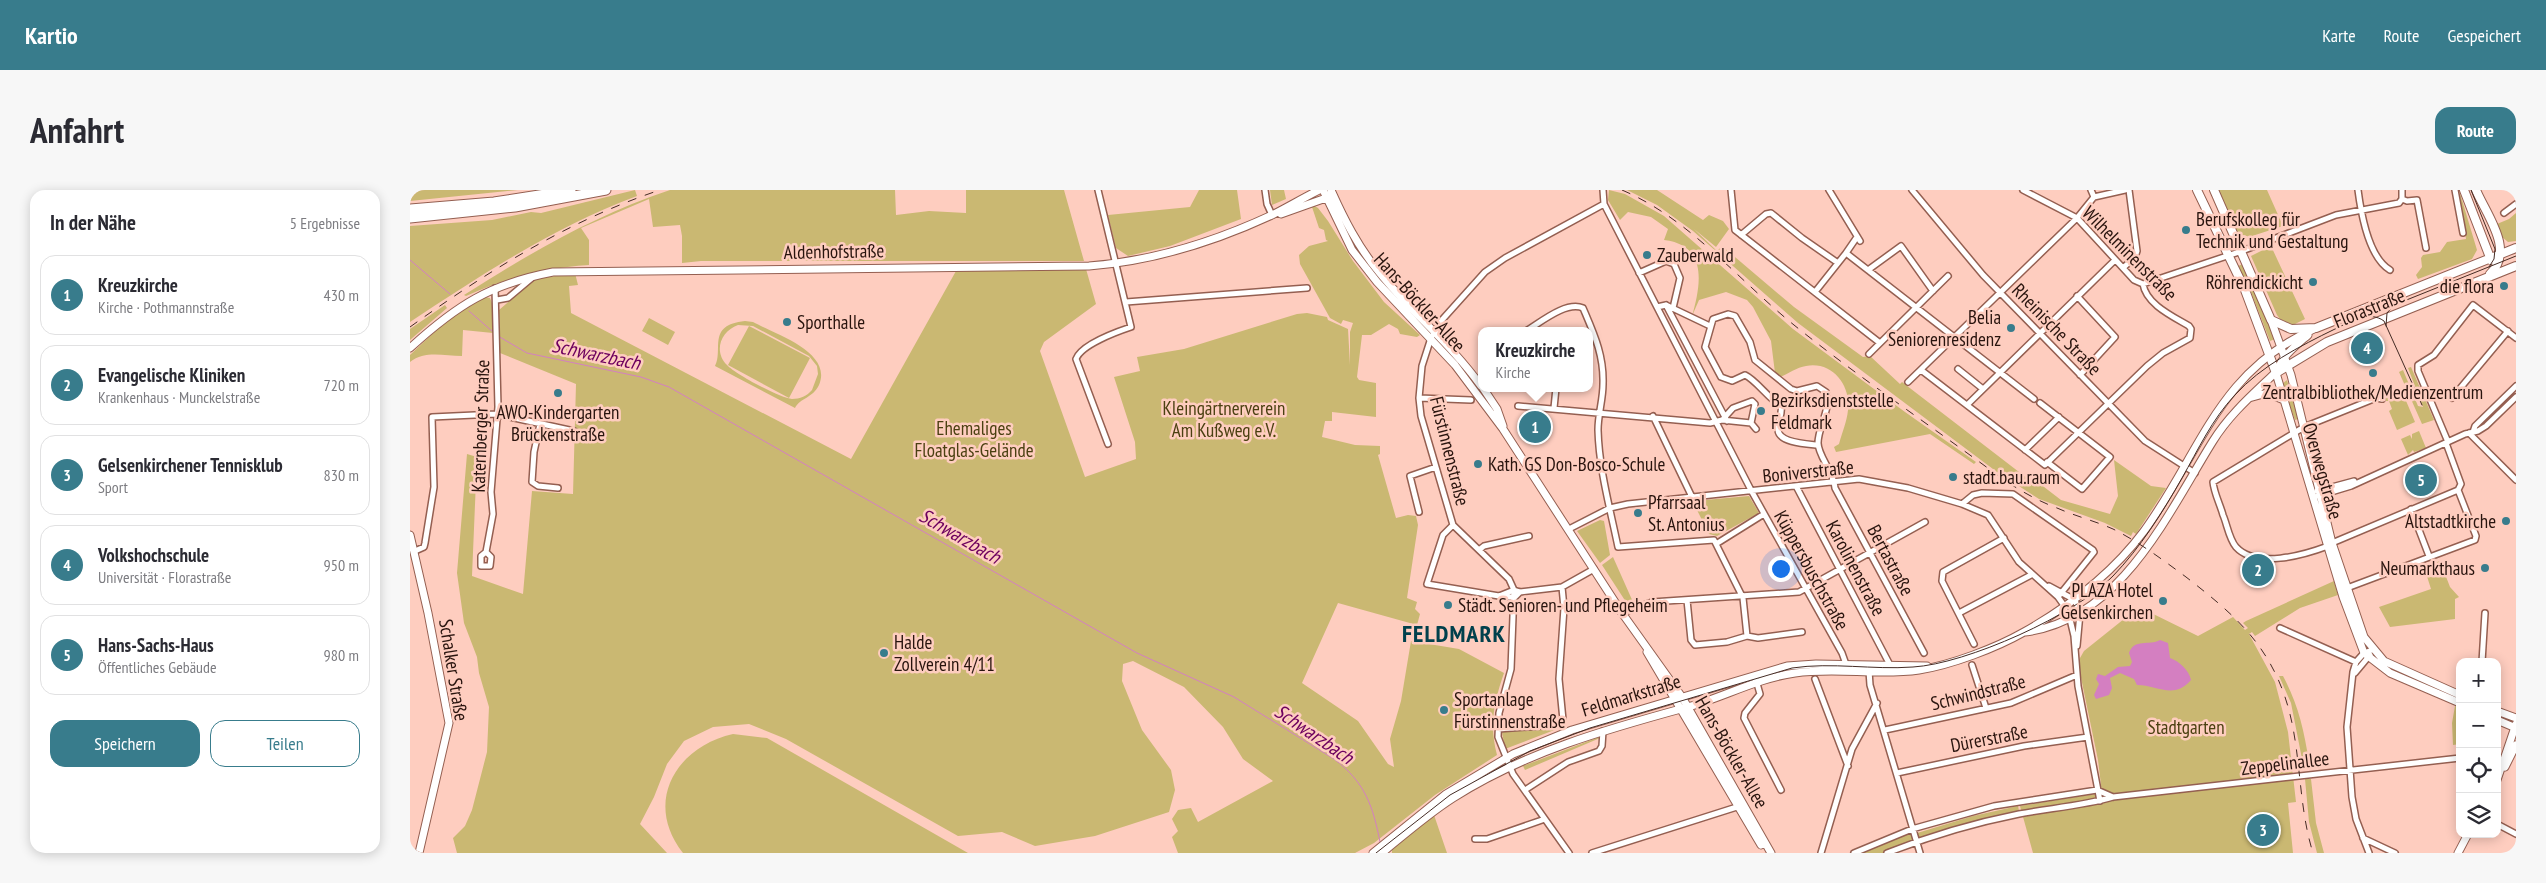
<!DOCTYPE html>
<html lang="de">
<head>
<meta charset="utf-8">
<style>
  body { margin:0; font-family:"PT Sans Narrow",sans-serif; background:#f7f7f7; color:#2b2b33 }
  .controls { position:absolute; right:15px; bottom:15px; display:grid; overflow:hidden; border-radius:10px; box-shadow:0 2px 12px #0003 }
  .controls button { width:45px; height:45px; display:grid; place-items:center; padding:0; border:0; border-bottom:1px solid #e1e1e2; background:#fff; color:#2b2b33; font:25px sans-serif }
  .you { position:absolute; left:1370px; top:378px; width:18px; height:18px; margin:-12px; border:4px solid #fff; border-radius:50%; background:#1a73e8; box-shadow:0 0 0 8px #1a73e833 }
  .badge { display:grid; place-items:center; width:32px; height:32px; border-radius:50%; background:#387c8c; color:#fff; font-size:16px; font-weight:700 }
  .pin { position:absolute; translate:-50% -50%; border:2px solid #fff; box-shadow:0 1px 5px #0006 }
  .popup { position:absolute; left:1068px; top:137px; width:115px; height:65px; box-sizing:border-box; display:grid; place-content:center; border-radius:10px; background:#fff; filter:drop-shadow(0 1px 4px #0005); font-size:16px; white-space:nowrap; color:#7c7c81 }
  .popup b { font-size:19px; color:#2b2b33 }
  .popup::after { content:''; position:absolute; left:50%; top:100%; margin-left:-10px; border:10px solid transparent; border-top-color:#fff }
  .list { margin:0; padding:0; list-style:none }
  h2 { display:flex; justify-content:space-between; align-items:center; height:65px; margin:0; padding:0 20px; font-size:21px }
  h2 small { font-size:16px; font-weight:400; color:#7c7c81 }
  .list li { display:grid; grid-template-columns:32px 1fr auto; gap:15px; align-items:center; box-sizing:border-box; height:80px; margin:0 10px 10px; padding:0 10px; border:1px solid #e1e1e2; border-radius:15px }
  .list b { display:block; font-size:19px; white-space:nowrap }
  .list p { margin:0; font-size:16px; white-space:nowrap; color:#7c7c81 }
  .list em { font-size:16px; font-style:normal; color:#7c7c81 }
  .actions { display:flex; gap:10px; padding:15px 20px }
  .actions a { flex:1; padding:11px 0; border:1px solid #387c8c; border-radius:15px; text-align:center; font-size:18px; color:#387c8c }
  .actions .main { background:#387c8c; color:#fff }
  .icon { flex:none; width:28px; height:28px; fill:none; stroke:currentColor; stroke-width:2; stroke-linecap:round; stroke-linejoin:round }
  .map { position:relative; flex:none; width:2106px; height:663px; overflow:hidden; border-radius:15px }
  header { display:flex; align-items:center; gap:30px; box-sizing:border-box; height:70px; padding:0 25px; background:#387c8c; color:#fff }
  header strong { font-size:24px }
  nav { display:flex; gap:28px; margin-inline-start:auto; font-size:18px }
  .intro { display:flex; align-items:center; justify-content:space-between; box-sizing:border-box; height:120px; padding:0 30px }
  h1 { margin:0; font-size:35px }
  .button { padding:12px 22px; border-radius:15px; background:#387c8c; color:#fff; font-size:18px; font-weight:700 }
  main { display:flex; gap:30px; padding:0 30px }
  aside { flex:1; background:#fff; border-radius:15px; box-shadow:0 2px 12px #0003 }
  .map>svg:first-child { display:block }
  .green { fill:#cab872; fill-rule:evenodd }
  .water { fill:#d47fc1 }
  .lines { fill:none; stroke-linecap:round; stroke-linejoin:round }
  .stream { stroke:#d47fc1; stroke-width:1 }
  .street-casing { stroke:#945f51; stroke-width:8 }
  .secondary-casing { stroke:#945f51; stroke-width:9 }
  .primary-casing { stroke:#945f51; stroke-width:10 }
  .highway-casing { stroke:#945f51; stroke-width:11 }
  .street { stroke:#fff; stroke-width:5 }
  .secondary { stroke:#fff; stroke-width:7 }
  .primary { stroke:#fff; stroke-width:8 }
  .highway { stroke:#fff; stroke-width:9 }
  .tram { stroke:#452c25; stroke-width:1 }
  .rail { stroke:#452c25; stroke-width:1; stroke-dasharray:9 9; stroke-linecap:butt }
  .poi-dot { fill:#387c8c; stroke:#fecdbf; stroke-width:2 }
  .labels { text-anchor:middle; stroke-width:5; stroke-linejoin:round; paint-order:stroke }
  .poi-label { font-size:19px; fill:#29140e; stroke:#fecdbf; text-anchor:start }
  .street-label { font-size:19px; fill:#29140e; stroke:#fecdbf }
  .park-label { font-size:19px; fill:#4b4011; stroke:#fecdbf }
  .water-label { font-size:20px; font-style:italic; fill:#6d005e; stroke:#fecdbf }
  .district-label { font-size:24px; font-weight:bold; letter-spacing:1px; fill:#01404c; stroke:#fecdbf }
</style>
</head>
<body>
<header>
<strong>Kartio</strong>
<nav><a>Karte</a><a>Route</a><a>Gespeichert</a></nav>
</header>
<div class="intro"><h1>Anfahrt</h1><a class="button">Route</a></div>
<main>
<aside>
<h2>In der Nähe<small>5 Ergebnisse</small></h2>
<ul class="list">
<li><span class="badge">1</span><div><b>Kreuzkirche</b><p>Kirche · Pothmannstraße</p></div><em>430 m</em></li>
<li><span class="badge">2</span><div><b>Evangelische Kliniken</b><p>Krankenhaus · Munckelstraße</p></div><em>720 m</em></li>
<li><span class="badge">3</span><div><b>Gelsenkirchener Tennisklub</b><p>Sport</p></div><em>830 m</em></li>
<li><span class="badge">4</span><div><b>Volkshochschule</b><p>Universität · Florastraße</p></div><em>950 m</em></li>
<li><span class="badge">5</span><div><b>Hans-Sachs-Haus</b><p>Öffentliches Gebäude</p></div><em>980 m</em></li>
</ul>
<div class="actions"><a class="main">Speichern</a><a>Teilen</a></div>
</aside>
<div class="map">
<svg width="2106" height="663" viewBox="0 0 2106 663">
  <rect width="100%" height="100%" fill="#fecdbf"/>
  <!-- green -->
  <path class="green" d="M0,0H108L0,11Z
    M225,0L227,6C144,37 73,84 0,132V36L82,30L121,22L131,23Z
    M260,0H485L486,25L519,21L556,23V0H654L674,71H291L272,73V46L270,35L243,37L239,9L171,38L179,50V75C134,78 96,88 56,106L54,105C122,62 183,26 260,0Z
    M789,0H827L831,29L760,56L718,66L706,58L698,25L780,17Z
    M860,0H874L876,9L862,15Z
    M1199,0L1215,4L1254,26L1383,139L1495,222L1566,272L1564,274L1520,244L1426,262L1424,257L1429,254C1432,243 1437,231 1438,220C1441,195 1422,171 1396,176C1387,177 1378,184 1370,187L1365,183L1361,151L1343,117L1337,110L1316,102L1289,110L1282,126C1291,95 1298,55 1254,50L1258,39L1241,27L1218,22L1210,30L1198,10Z
    M1217,0H1247L1293,30L1299,25L1313,31L1319,39L1306,57L1284,39L1307,61L1312,56L1384,117L1453,167L1460,166L1490,194L1492,192L1622,292L1625,290L1651,310L1700,324L1708,306L1704,270L1741,296L1756,298L1726,344L1723,342L1721,346L1695,333L1629,309L1587,282L1388,133L1283,41L1247,15Z
    M1807,0H1857L1873,36L1839,47L1834,45L1829,47Z
    M2049,0L2067,60L2062,69L2008,89L2006,85L2012,77L2011,68L2013,65L2030,62L2037,52L2056,49Z
    M901,14L908,18L918,31L943,71L974,112L1010,145L1007,147L990,144L988,139L979,134L961,145H952L947,187L949,190L966,193V227L922,222V231H915L912,247L945,255L970,256V264L968,265L986,328L998,325L1006,326L1008,335L997,408L1007,412L1005,419L1010,424L1007,435L928,413L892,493L948,531L978,574L984,577L980,549L991,511L1001,451L1049,459L1094,483C1084,512 1079,535 1087,565L1025,605L964,653L945,663H768L762,647L768,641L762,629L768,620L781,618L788,632L863,591L833,569L813,537L774,497L723,471L713,474L712,491L732,540L761,580L765,600L759,622L685,646L625,656L592,642L548,646L376,549L339,534L303,537L274,551L257,574L244,607L230,634L257,663H47L43,648L55,636L62,620L77,562L79,517L69,483L67,467L54,433L47,383L57,264L67,267L62,386L113,404L122,301L163,304L166,194L90,163L89,120L125,89L165,83L168,95L159,96L161,123L441,269L546,81L676,79L686,114L634,152L630,161L675,287L726,269L725,252L704,187L730,181L727,167L774,159L887,124L897,123L917,127L918,130L938,139L940,175V142L943,133L933,130L931,134L920,128L890,74L889,65L899,56L918,51L916,50L914,40L909,38Z
    M2106,23V51L2098,52L2091,46L2087,34L2099,29Z
    M1861,56L1895,129L1883,135L1870,129L1867,125L1841,66Z
    M1833,74L1862,140L1865,149L1860,151L1841,102L1828,76Z
    M75,107L80,108L82,113L83,143L53,140L52,166C34,166 15,160 0,172V165L38,129Z
    M35,115L37,118L0,150V139Z
    M239,128L265,142L258,155L232,141Z
    M335,131L343,132C365,144 423,162 409,195C403,208 390,208 385,218L305,176C314,160 296,135 335,131ZM328,135L343,136L399,166L407,176L408,184L402,200C397,206 390,209 382,209C370,208 325,184 317,175C303,161 311,141 328,135Z
    M339,136L400,168L379,208L318,175Z
    M2001,177L2024,230L2012,234L1989,182L1993,180L2008,216L2013,217L1998,178Z
    M1877,190L1888,229L1885,230L1872,194Z
    M1991,199L2005,232L1987,240L1979,221L1982,219L1979,211H1976L1974,207Z
    M2009,241L2016,258L2004,262L2003,260L1998,265L1991,249L2000,245L2002,249V244Z
    M1339,306L1349,323L1307,346L1299,344L1284,314V311Z
    M1190,330L1194,331L1200,365L1190,373L1167,341Z
    M1203,367L1223,412H1216L1192,375Z
    M2030,371L2040,397L2049,407L2045,409V429L1980,437L1969,417L2021,399L2014,377Z
    M1924,391L1928,405L1890,418L1845,446L1842,442L1839,444L1865,492L1878,542L1886,612L1878,613L1883,663H1623L1610,616L1692,603L1688,570L1669,478L1670,468L1674,461L1729,417L1788,446L1823,427L1835,440L1838,438L1833,433L1836,431Z
    M1869,486H1873C1888,514 1894,540 1899,572L1893,574L1881,513Z
    M2045,516L2050,518V554L2043,555L2042,533Z
    M1147,537V539L1095,559L1092,542L1094,541Z
    M323,544L357,548L558,663H273C233,612 266,557 323,544Z
    M1189,547L1190,548L1115,580L1113,576Z
    M1895,589H1901L1906,633L1914,663H1907L1899,632Z
    M1608,616L1610,625L1508,649L1474,663H1447L1502,640L1504,644L1563,626Z
    M1024,625L1037,663H982V658Z"/>
  <!-- water -->
  <path class="water" d="M1750,450L1758,453L1760,468C1769,471 1779,480 1781,490C1764,510 1747,495 1727,495L1724,489L1710,483L1700,488L1702,498L1699,505L1686,509L1684,505L1689,494L1686,489L1688,484L1695,486L1708,477L1720,476L1722,472L1719,463C1724,448 1739,456 1750,450Z"/>
  <g class="lines">
    <!-- stream -->
    <path class="stream" d="M0,70L40,104
      M59,121L83,142
      M88,146L117,163L231,187L259,197L727,463L824,507L924,569C955,592 963,616 970,652"/>
    <!-- street casing -->
    <g class="street-casing">
      <path id="street" d="M688,0L721,137C706,142 671,155 666,169L698,254
        M855,0L857,14L862,25
        M1193,0L1194,14L1342,302L1432,463L1437,477
        M1321,0L1325,40L1470,153
        M1419,0L1450,51
        M1502,0L1573,85L1735,251L1785,283
        M1613,0L1667,28L1724,90L1733,94L1832,61L1926,25L1989,13L1992,9L1997,11L2007,10L2016,58
        M1948,0C1951,23 1958,67 1980,80
        M2045,0L2053,43
        M1684,7L1715,0
        M1992,9V0
        M2094,23L2106,14
        M1331,45L1356,24L1361,23L1392,48L1428,73
        M1447,47L1436,63L1624,209
        M1713,78L1725,67L1727,61L1719,0
        M1458,80L1491,56L1523,101
        M1229,83L1256,71L1264,74L1270,88L1263,118
        M1405,102L1436,63
        M1667,106L1705,147L1670,185
        M87,110L98,108L123,87
        M716,112L897,98
        M1256,115L1317,231
        M1247,117L1256,115L1300,136
        M1116,141C1131,132 1156,111 1173,118C1184,144 1194,165 1193,194C1193,210 1188,224 1188,240C1189,279 1200,318 1208,357L1304,350L1333,408L1337,446L1317,452L1285,455L1281,450L1277,410
        M1459,164L1538,86
        M1548,179L1573,199
        M1511,180L1635,275L1737,176L1753,163L1780,148L1781,139L1779,136C1762,126 1736,114 1733,94
        M1498,192L1667,28L1684,7L1681,0
        M1009,208L1061,210
        M2042,208L2098,141
        M1630,213L1700,267L1672,299L1637,272
        M1557,215L1705,70
        M1108,216L1300,233L1312,230L1341,233L1346,239
        M1144,218L1146,198
        M1243,226L1282,307
        M1314,228L1323,218L1342,211L1345,214L1341,233
        M130,234L124,262L122,292L128,296L148,298
        M2063,242L2065,236L2106,196
        M2059,243L2106,290
        M2038,252L2008,181V175L2024,165L2063,115L2106,148
        M1407,255C1397,254 1369,253 1368,240C1367,232 1373,224 1371,216C1358,208 1346,190 1335,185L1322,191L1311,187L1295,157L1303,129L1318,124L1325,126L1340,152L1345,170L1381,199L1387,201L1407,196L1416,202C1422,217 1408,237 1408,253C1408,266 1424,282 1425,298L1514,463
        M1615,260L1649,227
        M1386,296L1479,473
        M1907,301L1944,291
        M1908,306L1941,296L2055,244L2068,241L2076,236L2106,207
        M1552,314L1563,305L1572,303L1603,304L1683,360L1684,362L1648,407
        M2001,319L2019,366
        M1009,322L1000,286L1026,277
        M1043,335L1033,345L1017,394L1095,407H1105L1110,402
        M1159,339L1200,318L1218,314L1449,289L1498,298L1552,314L1578,325L1609,372L1648,407L1658,421L1664,446L1668,496L1690,611
        M1922,353L2048,300
        M1306,354L1354,324
        M1918,356C1894,365 1846,379 1826,357C1819,349 1817,334 1813,325C1810,314 1804,303 1803,292L1894,237L1966,208L1972,209
        M1069,360L1074,356L1119,346
        M5,361L14,357L15,353L24,297L22,227L86,224L164,241
        M76,362L81,367L80,376H71V366L76,362L83,324L81,302L88,217L85,98
        M1639,396L1665,410L1670,423L1667,456
        M1937,398L2065,350L2066,346L2048,300L2051,294L2036,253
        M1089,406L1104,400L1110,402L1152,397L1184,379
        M1212,423L1242,412L1389,402L1515,332
        M1549,423L1621,385
        M1870,438L1946,472
        M1337,446L1348,448L1392,442
        M1564,454L1532,391L1533,382L1594,348
        M2072,472L2075,423
        M1562,475L1576,518
        M1459,481L1460,495L1510,663
        M1945,483L1960,465
        M1405,489L1438,576
        M1346,490L1350,504L1335,523L1334,528L1371,600
        M1088,539L1147,535L1151,534L1153,530L1149,489L1154,418L1152,397
        M1475,540L1601,513L1667,485
        M1487,583L1614,556L1678,547
        M1115,600L1158,572L1189,561L1192,556L1193,541
        M2087,634L2106,644
        M1953,648L1985,663
        M1065,649H1077L1135,629
        M1159,663L1103,584L1088,547L1089,523L1101,479L1104,400L1099,389L1043,335L1011,226L1009,208L1012,176L1021,148L1031,131L1075,82L1095,68L1194,14
        M1182,663L1330,616
        M1411,663L1442,559L1467,513
        M1444,663L1502,639L1584,616L1687,600L1703,607
        M1477,663C1520,646 1564,633 1609,624C1641,618 1672,616 1703,607L2050,568
        M1959,663L1946,629L1942,607L1937,537L1943,482L1946,472L1954,463L1962,460"/>
    </g>
    <!-- secondary casing -->
    <g class="secondary-casing">
      <path id="secondary" d="M913,0L942,60L967,92L1045,175L1093,239L1212,423L1272,507L1361,663
        M921,0C934,29 948,57 969,82C1001,122 1041,154 1071,196
        M871,24L916,8L918,5
        M1861,130L1881,185L1922,353L1954,447L1974,471L2050,505
        M0,158C47,115 80,94 143,82L679,76C743,71 804,52 862,25C878,17 893,8 909,0
        M1866,183L1933,407L1954,463L1980,483L2050,513
        M1073,198L1087,219L1093,236
        M1839,208L1857,203L1874,210
        M0,345L18,423L39,533L9,663
        M1615,442C1711,430 1758,323 1803,251C1819,225 1842,205 1864,184C1868,180 1870,173 1874,168C1881,159 1890,152 1898,145
        M1237,462L1351,655
        M2087,521L2106,528
        M2087,530L2106,538
        M2095,577L2106,555
        M2087,590L2106,534
        M963,663L1036,604L1103,564L1162,540L1377,476L1406,474L1517,476
        M972,663C995,644 1018,624 1043,608C1115,562 1197,539 1278,517C1314,507 1348,488 1385,483C1426,477 1468,486 1509,480C1541,475 1586,458 1614,442C1660,416 1702,384 1734,341C1790,264 1808,181 1904,139
        M2048,663L2058,644"/>
    </g>
    <!-- primary casing -->
    <g class="primary-casing">
      <path id="primary" d="M1787,0L1835,100L1866,183L1917,152L2106,76
        M1804,0L1861,130L1881,139L1906,138L2106,58
        M2054,0L2081,70
        M2066,0C2077,26 2105,60 2080,84"/>
    </g>
    <!-- highway casing -->
    <g class="highway-casing">
      <path id="highway" d="M0,19L84,12L161,0
        M0,28L105,17L196,0"/>
    </g>
    <!-- street -->
    <use href="#street" class="street"/>
    <!-- secondary -->
    <use href="#secondary" class="secondary"/>
    <!-- primary -->
    <use href="#primary" class="primary"/>
    <!-- highway -->
    <use href="#highway" class="highway"/>
    <!-- tram -->
    <path class="tram" d="M2061,0L2085,59L2084,69L2079,77
      M1976,136L1977,123L1984,115L2106,66
      M966,663L1040,605L1120,561L1180,538L1382,478C1422,472 1463,480 1503,477C1556,474 1666,425 1703,386C1730,358 1753,322 1772,288C1788,260 1802,229 1825,205C1851,176 1890,156 1925,139C1940,132 1959,120 1974,131L2012,215"/>
    <!-- rail -->
    <path class="rail" d="M1212,0C1280,29 1327,89 1384,135C1451,189 1524,238 1594,290C1611,301 1628,311 1647,318C1665,326 1685,331 1703,339C1729,352 1753,370 1776,387C1821,422 1856,451 1875,507C1892,557 1887,612 1903,663
      M0,137C78,81 160,30 250,0"/>
  </g>
  <!-- markers -->
  <g class="poi-dot">
    <circle cx="1776" cy="40" r="5"/>
    <circle cx="1237" cy="65" r="5"/>
    <circle cx="1903" cy="92" r="5"/>
    <circle cx="2094" cy="96" r="5"/>
    <circle cx="377" cy="132" r="5"/>
    <circle cx="1601" cy="138" r="5"/>
    <circle cx="1963" cy="183" r="5"/>
    <circle cx="148" cy="203" r="5"/>
    <circle cx="1351" cy="221" r="5"/>
    <circle cx="1068" cy="274" r="5"/>
    <circle cx="1543" cy="287" r="5"/>
    <circle cx="1228" cy="323" r="5"/>
    <circle cx="2096" cy="331" r="5"/>
    <circle cx="2075" cy="378" r="5"/>
    <circle cx="1753" cy="411" r="5"/>
    <circle cx="1038" cy="415" r="5"/>
    <circle cx="474" cy="463" r="5"/>
    <circle cx="1034" cy="520" r="5"/>
  </g>
  <g class="labels">
    <!-- poi labels -->
    <g class="poi-label">
      <text x="1786" y="36">Berufskolleg für<tspan x="1786" dy="22">Technik und Gestaltung</tspan></text>
      <text x="1247" y="72">Zauberwald</text>
      <text x="1893" y="99" text-anchor="end">Röhrendickicht</text>
      <text x="2084" y="103" text-anchor="end">die flora</text>
      <text x="1591" y="134" text-anchor="end">Belia<tspan x="1591" dy="22">Seniorenresidenz</tspan></text>
      <text x="387" y="139">Sporthalle</text>
      <text x="1963" y="209" text-anchor="middle">Zentralbibliothek/Medienzentrum</text>
      <text x="1361" y="217">Bezirksdienststelle<tspan x="1361" dy="22">Feldmark</tspan></text>
      <text x="148" y="229" text-anchor="middle">AWO-Kindergarten<tspan x="148" dy="22">Brückenstraße</tspan></text>
      <text x="1078" y="281">Kath. GS Don-Bosco-Schule</text>
      <text x="1553" y="294">stadt.bau.raum</text>
      <text x="1238" y="319">Pfarrsaal<tspan x="1238" dy="22">St. Antonius</tspan></text>
      <text x="2086" y="338" text-anchor="end">Altstadtkirche</text>
      <text x="2065" y="385" text-anchor="end">Neumarkthaus</text>
      <text x="1743" y="407" text-anchor="end">PLAZA Hotel<tspan x="1743" dy="22">Gelsenkirchen</tspan></text>
      <text x="1048" y="422">Städt. Senioren- und Pflegeheim</text>
      <text x="484" y="459">Halde<tspan x="484" dy="22">Zollverein 4/11</tspan></text>
      <text x="1044" y="516">Sportanlage<tspan x="1044" dy="22">Fürstinnenstraße</tspan></text>
    </g>
    <!-- street labels -->
    <g class="street-label">
      <text transform="translate(424 61) rotate(-1)" y="7">Aldenhofstraße</text>
      <text transform="translate(1720 63) rotate(45)" y="7">Wilhelminenstraße</text>
      <text transform="translate(1010 112) rotate(48)" y="7">Hans-Böckler-Allee</text>
      <text transform="translate(1959 118) rotate(-22)" y="7">Florastraße</text>
      <text transform="translate(1647 139) rotate(46)" y="7">Rheinische Straße</text>
      <text transform="translate(70 236) rotate(-88)" y="7">Katernberger Straße</text>
      <text transform="translate(1040 261) rotate(76)" y="7">Fürstinnenstraße</text>
      <text transform="translate(1398 281) rotate(-6)" y="7">Boniverstraße</text>
      <text transform="translate(1913 281) rotate(74)" y="7">Overwegstraße</text>
      <text transform="translate(1481 370) rotate(62)" y="7">Bertastraße</text>
      <text transform="translate(1446 378) rotate(62)" y="7">Karolinenstraße</text>
      <text transform="translate(1402 380) rotate(61)" y="7">Küppersbuschstraße</text>
      <text transform="translate(44 480) rotate(81)" y="7">Schalker Straße</text>
      <text transform="translate(1568 502) rotate(-14)" y="7">Schwindstraße</text>
      <text transform="translate(1221 505) rotate(-17)" y="7">Feldmarkstraße</text>
      <text transform="translate(1579 548) rotate(-11)" y="7">Dürerstraße</text>
      <text transform="translate(1322 562) rotate(60)" y="7">Hans-Böckler-Allee</text>
      <text transform="translate(1875 573) rotate(-7)" y="7">Zeppelinallee</text>
    </g>
    <!-- park labels -->
    <g class="park-label">
      <text x="814" y="225">Kleingärtnerverein<tspan x="814" dy="22">Am Kußweg e.V.</tspan></text>
      <text x="564" y="245">Ehemaliges<tspan x="564" dy="22">Floatglas-Gelände</tspan></text>
      <text x="1776" y="544">Stadtgarten</text>
    </g>
    <!-- water labels -->
    <g class="water-label">
      <text transform="translate(186 164) rotate(12)" y="7">Schwarzbach</text>
      <text transform="translate(550 346) rotate(30)" y="7">Schwarzbach</text>
      <text transform="translate(904 544) rotate(34)" y="7">Schwarzbach</text>
    </g>
    <!-- district labels -->
    <g class="district-label">
      <text x="1044" y="452">FELDMARK</text>
    </g>
  </g>
</svg>
<div class="controls">
<button>+</button>
<button>−</button>
<button><svg class="icon" aria-label="locate" viewBox="0 0 24 24"><circle cx="12" cy="12" r="6"/><path d="M12 2v4M12 18v4M2 12h4M18 12h4"/></svg></button>
<button><svg class="icon" aria-label="layers" viewBox="0 0 24 24"><path d="M12 4l9 5-9 5-9-5zM3 14l9 5 9-5"/></svg></button>
</div>
<div class="you"></div>
<div class="pin badge" style="left:1125px;top:237px">1</div>
<div class="popup"><b>Kreuzkirche</b>Kirche</div>
<div class="pin badge" style="left:1848px;top:380px">2</div>
<div class="pin badge" style="left:1853px;top:640px">3</div>
<div class="pin badge" style="left:1957px;top:158px">4</div>
<div class="pin badge" style="left:2011px;top:290px">5</div>
</div>
</main>
</body>
</html>
